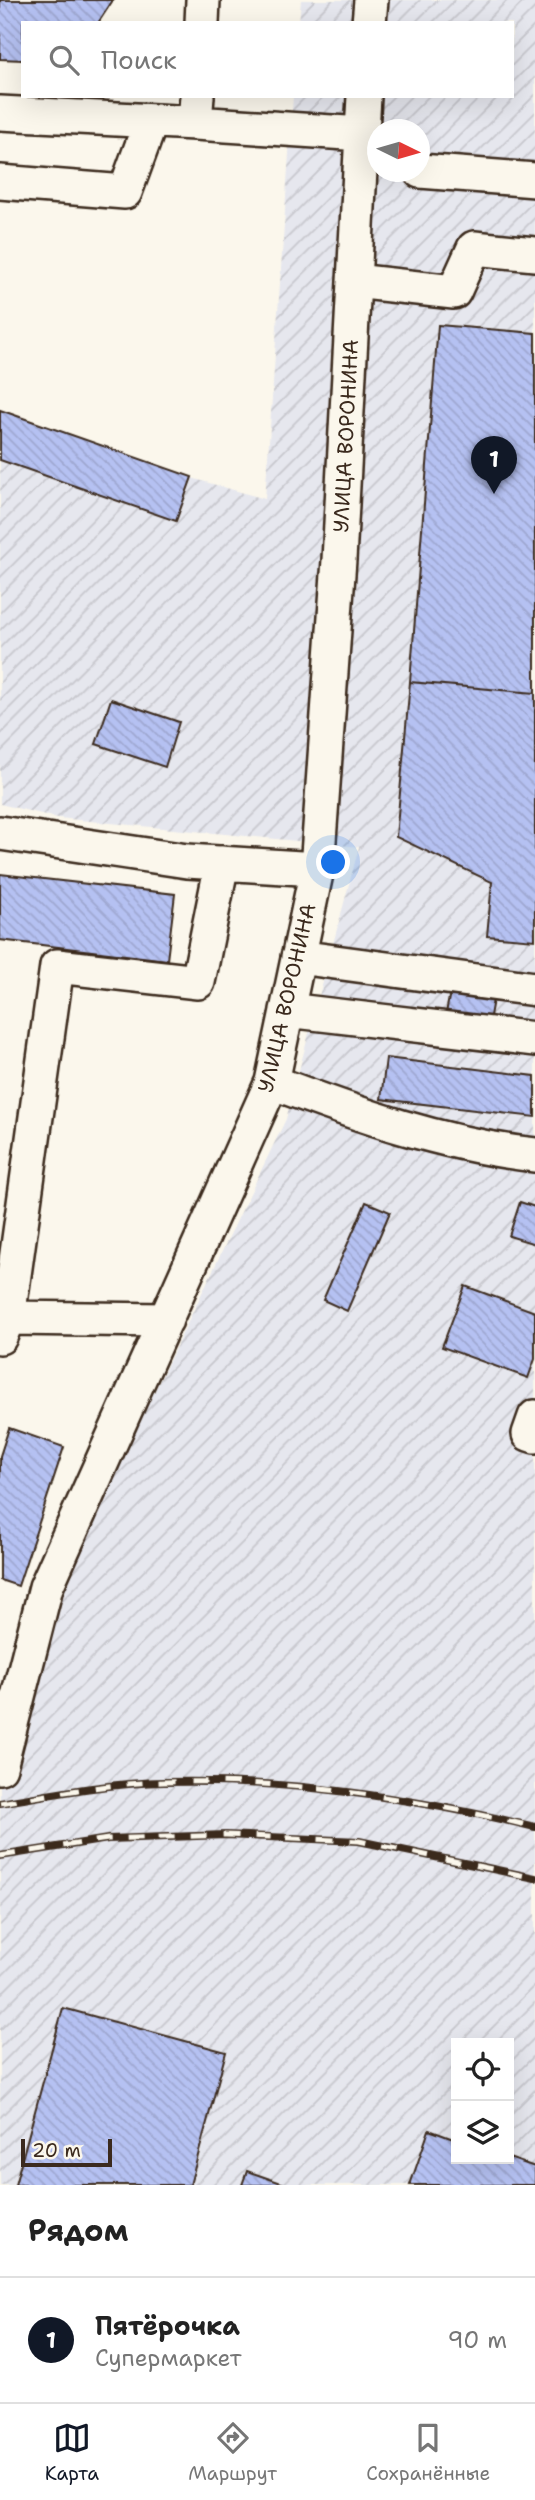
<!DOCTYPE html>
<html lang="ru">
<head>
<meta charset="utf-8">
<style>
  body { margin:0; font-family:"Shantell Sans",sans-serif; background:#f6f6f6; color:#222 }
  .controls { position:absolute; right:21px; bottom:21px; display:grid; overflow:hidden; border-radius:0px; box-shadow:0 7px 28px #0002 }
  .controls button { width:63px; height:63px; display:grid; place-items:center; padding:0; border:0; border-bottom:2px solid #e0e0e0; background:#fff; color:#222; font:35px sans-serif }
  .compass { position:absolute; left:367px; top:119px; width:63px; height:63px; border-radius:50%; background:#fff; box-shadow:0 7px 28px #0002; rotate:95deg }
  .scale { position:absolute; left:21px; bottom:18px; width:91px; box-sizing:border-box; padding-left:7px; border:4px solid #3b2a1e; border-top:0; font-size:19px; line-height:24px; white-space:nowrap; color:#3b2a1e; -webkit-text-stroke:5px #fbf7ec; paint-order:stroke }
  .you { position:absolute; left:334px; top:863px; width:24px; height:24px; margin:-18px; border:5px solid #fff; border-radius:50%; background:#1a73e8; box-shadow:0 0 0 10px #1a73e833 }
  .badge { display:grid; place-items:center; width:46px; height:46px; border-radius:50%; background:#111827; color:#fff; font-size:23px; font-weight:700 }
  .pin { position:absolute; translate:-50% -58px; filter:drop-shadow(0 2px 4px #0008) }
  .pin::after { content:''; position:absolute; top:37px; width:24px; height:21px; background:inherit; clip-path:polygon(0 0,100% 0,50% 100%) }
  .list { margin:0; padding:0; list-style:none }
  h2 { display:flex; justify-content:space-between; align-items:center; height:91px; margin:0; padding:0 28px; font-size:30px }
  h2 small { font-size:23px; font-weight:400; color:#767676 }
  .list li { display:grid; grid-template-columns:46px 1fr auto; gap:21px; align-items:center; box-sizing:border-box; height:126px; padding:0 28px; border-top:2px solid #e0e0e0 }
  .list b { display:block; font-size:26px; white-space:nowrap }
  .list p { margin:0; font-size:23px; white-space:nowrap; color:#767676 }
  .list em { font-size:23px; font-style:normal; color:#767676 }
  .icon { flex:none; width:38px; height:38px; fill:none; stroke:currentColor; stroke-width:2; stroke-linecap:round; stroke-linejoin:round }
  .map { position:relative; flex:none; width:535px; height:2185px; overflow:hidden }
  .search { position:absolute; background:#fff; box-shadow:0 7px 28px #0002; left:21px; right:21px; top:21px; height:77px; display:flex; align-items:center; gap:18px; box-sizing:border-box; padding:0 24px; border-radius:0px; color:#767676; font-size:26px }
  .sheet { height:217px; background:#fff }
  nav { display:flex; justify-content:space-around; align-items:center; box-sizing:border-box; height:98px; border-top:2px solid #e0e0e0; background:#fff; font-size:19px; color:#767676 }
  nav a { display:grid; justify-items:center; gap:4px }
  nav .on { color:#111827 }
  .map>svg:first-child { display:block }
  .industrial { fill:url(#industrial-furrows); fill-rule:evenodd }
  .building { fill:url(#building-back-hatch); stroke:#3b2a1e; stroke-width:2 }
  .lines { fill:none; stroke-linecap:round; stroke-linejoin:round }
  .minor-casing { stroke:#3b2a1e; stroke-width:38 }
  .minor { stroke:#fbf7ec; stroke-width:33 }
  .rail-casing { stroke:#3b2a1e; stroke-width:8 }
  .rail { stroke:#fbf7ec; stroke-width:5; stroke-dasharray:16; stroke-linecap:butt }
  .labels { text-anchor:middle; stroke-width:5; stroke-linejoin:round; paint-order:stroke }
  .street-label { font-size:21px; fill:#3b2a1e; stroke:#fbf7ec }
</style>
</head>
<body>
<div class="map">
<svg width="535" height="2185" viewBox="0 0 535 2185">
  <defs>
    <pattern id="industrial-furrows" width="10" height="10" patternUnits="userSpaceOnUse" patternTransform="scale(1.75)"><rect width="10" height="10" fill="#e6e7ee"/><path d="M-1 1l2-2M0 10L10 0M9 11l2-2" fill="none" stroke="#c6c6cc"/></pattern>
    <pattern id="building-back-hatch" width="6" height="6" patternUnits="userSpaceOnUse" patternTransform="scale(1.75)"><rect width="6" height="6" fill="#b5c1f2"/><path d="M-1 5l2 2M0 0l6 6M5-1l2 2" fill="none" stroke="#9da6cf"/></pattern>
  </defs>
  <rect width="100%" height="100%" fill="#fbf7ec"/>
  <filter id="ink" filterUnits="userSpaceOnUse"><feTurbulence type="fractalNoise" baseFrequency=".0143" numOctaves="2"/><feDisplacementMap in="SourceGraphic" scale="14" xChannelSelector="R" yChannelSelector="G"/><feConvolveMatrix kernelMatrix="1 2 1 2 8 2 1 2 1" color-interpolation-filters="sRGB"/></filter>
  <g filter="url(#ink)">
    <!-- industrial -->
    <path class="industrial" d="M301,0H535V2185H0V1711L286,1119L359,847L58,818L0,804V423L265,499L293,96H512V23H299ZM378,130H420V172H378ZM456,2043H509V2159H456Z"/>
    <!-- building -->
    <path class="building" d="M0,0H113L98,23H23V60L0,59Z
      M438,325L535,333V693L410,682Z
      M0,410L192,477L176,521L0,460Z
      M410,682L535,693V940L487,936L492,882L396,837Z
      M111,699L179,722L165,767L96,744Z
      M0,874L175,894L167,960L0,940Z
      M451,986L494,994L488,1027L445,1019Z
      M386,1058L535,1076V1117L381,1099Z
      M366,1202L390,1212L347,1311L323,1300Z
      M520,1202L535,1207V1244L509,1236Z
      M465,1286L535,1312V1359L528,1378L442,1347Z
      M9,1428L64,1447L18,1586L0,1580V1456Z
      M63,2008L226,2052L190,2185H15Z
      M429,2130L456,2140V2159L509,2158L535,2167V2185H410Z
      M247,2171L287,2185H242Z"/>
    <g class="lines">
      <!-- minor casing -->
      <g class="minor-casing">
        <path id="minor" d="M202,23L203,0
          M369,23L371,0
          M197,96L195,123L362,134
          M0,113L195,123
          M420,171L535,180
          M0,182L125,192L151,121
          M354,281L454,292L474,248L535,254
          M0,833L187,861L317,869
          M298,957L535,989
          M287,1010L535,1039
          M272,1082C356,1114 444,1145 535,1155
          M8,1318L57,966L198,982L222,863
          M0,1337L8,1318L166,1320
          M535,1417L529,1434L535,1436
          M0,1767L46,1587L272,1082L317,869L339,560L364,96"/>
      </g>
      <!-- minor -->
      <use href="#minor" class="minor"/>
      <!-- rail casing -->
      <g class="rail-casing">
        <path id="rail" d="M0,1803C54,1794 109,1783 164,1782C290,1779 413,1798 535,1827
          M0,1856L108,1839L226,1835L359,1841L535,1878"/>
      </g>
      <!-- rail -->
      <use href="#rail" class="rail"/>
    </g>
  </g>
  <g class="labels">
    <!-- street labels -->
    <g class="street-label">
      <text transform="translate(346 436) rotate(-87)" y="7">УЛИЦА ВОРОНИНА</text>
      <text transform="translate(287 998) rotate(-77)" y="7">УЛИЦА ВОРОНИНА</text>
    </g>
  </g>
</svg>
<div class="controls">
<button><svg class="icon" aria-label="locate" viewBox="0 0 24 24"><circle cx="12" cy="12" r="6"/><path d="M12 2v4M12 18v4M2 12h4M18 12h4"/></svg></button>
<button><svg class="icon" aria-label="layers" viewBox="0 0 24 24"><path d="M12 4l9 5-9 5-9-5zM3 14l9 5 9-5"/></svg></button>
</div>
<svg class="compass" viewBox="-18 -18 36 36"><path d="M0-13l5 13h-10z" fill="#e53935"/><path d="M0 13l5-13h-10z" fill="#767676"/></svg>
<div class="scale">20 m</div>
<div class="you"></div>
<div class="pin badge" style="left:494px;top:494px">1</div>
<div class="search"><svg class="icon" aria-label="search" viewBox="0 0 24 24"><circle cx="10" cy="10" r="6"/><path d="M15 15l6 6"/></svg>Поиск</div>
</div>
<section class="sheet">
<h2>Рядом<small></small></h2>
<ul class="list">
<li><span class="badge">1</span><div><b>Пятёрочка</b><p>Супермаркет</p></div><em>90 m</em></li>
</ul>
</section>
<nav>
<a class="on"><svg class="icon" aria-label="map" viewBox="0 0 24 24"><path d="M3 6l6-2 6 2 6-2v14l-6 2-6-2-6 2zM9 4v14M15 6v14"/></svg>Карта</a>
<a><svg class="icon" aria-label="directions" viewBox="0 0 24 24"><path d="M12 3l9 9-9 9-9-9zM9 14v-3h6M13 9l2 2-2 2"/></svg>Маршрут</a>
<a><svg class="icon" aria-label="saved" viewBox="0 0 24 24"><path d="M7 4h10v16l-5-4-5 4z"/></svg>Сохранённые</a>
</nav>
</body>
</html>
